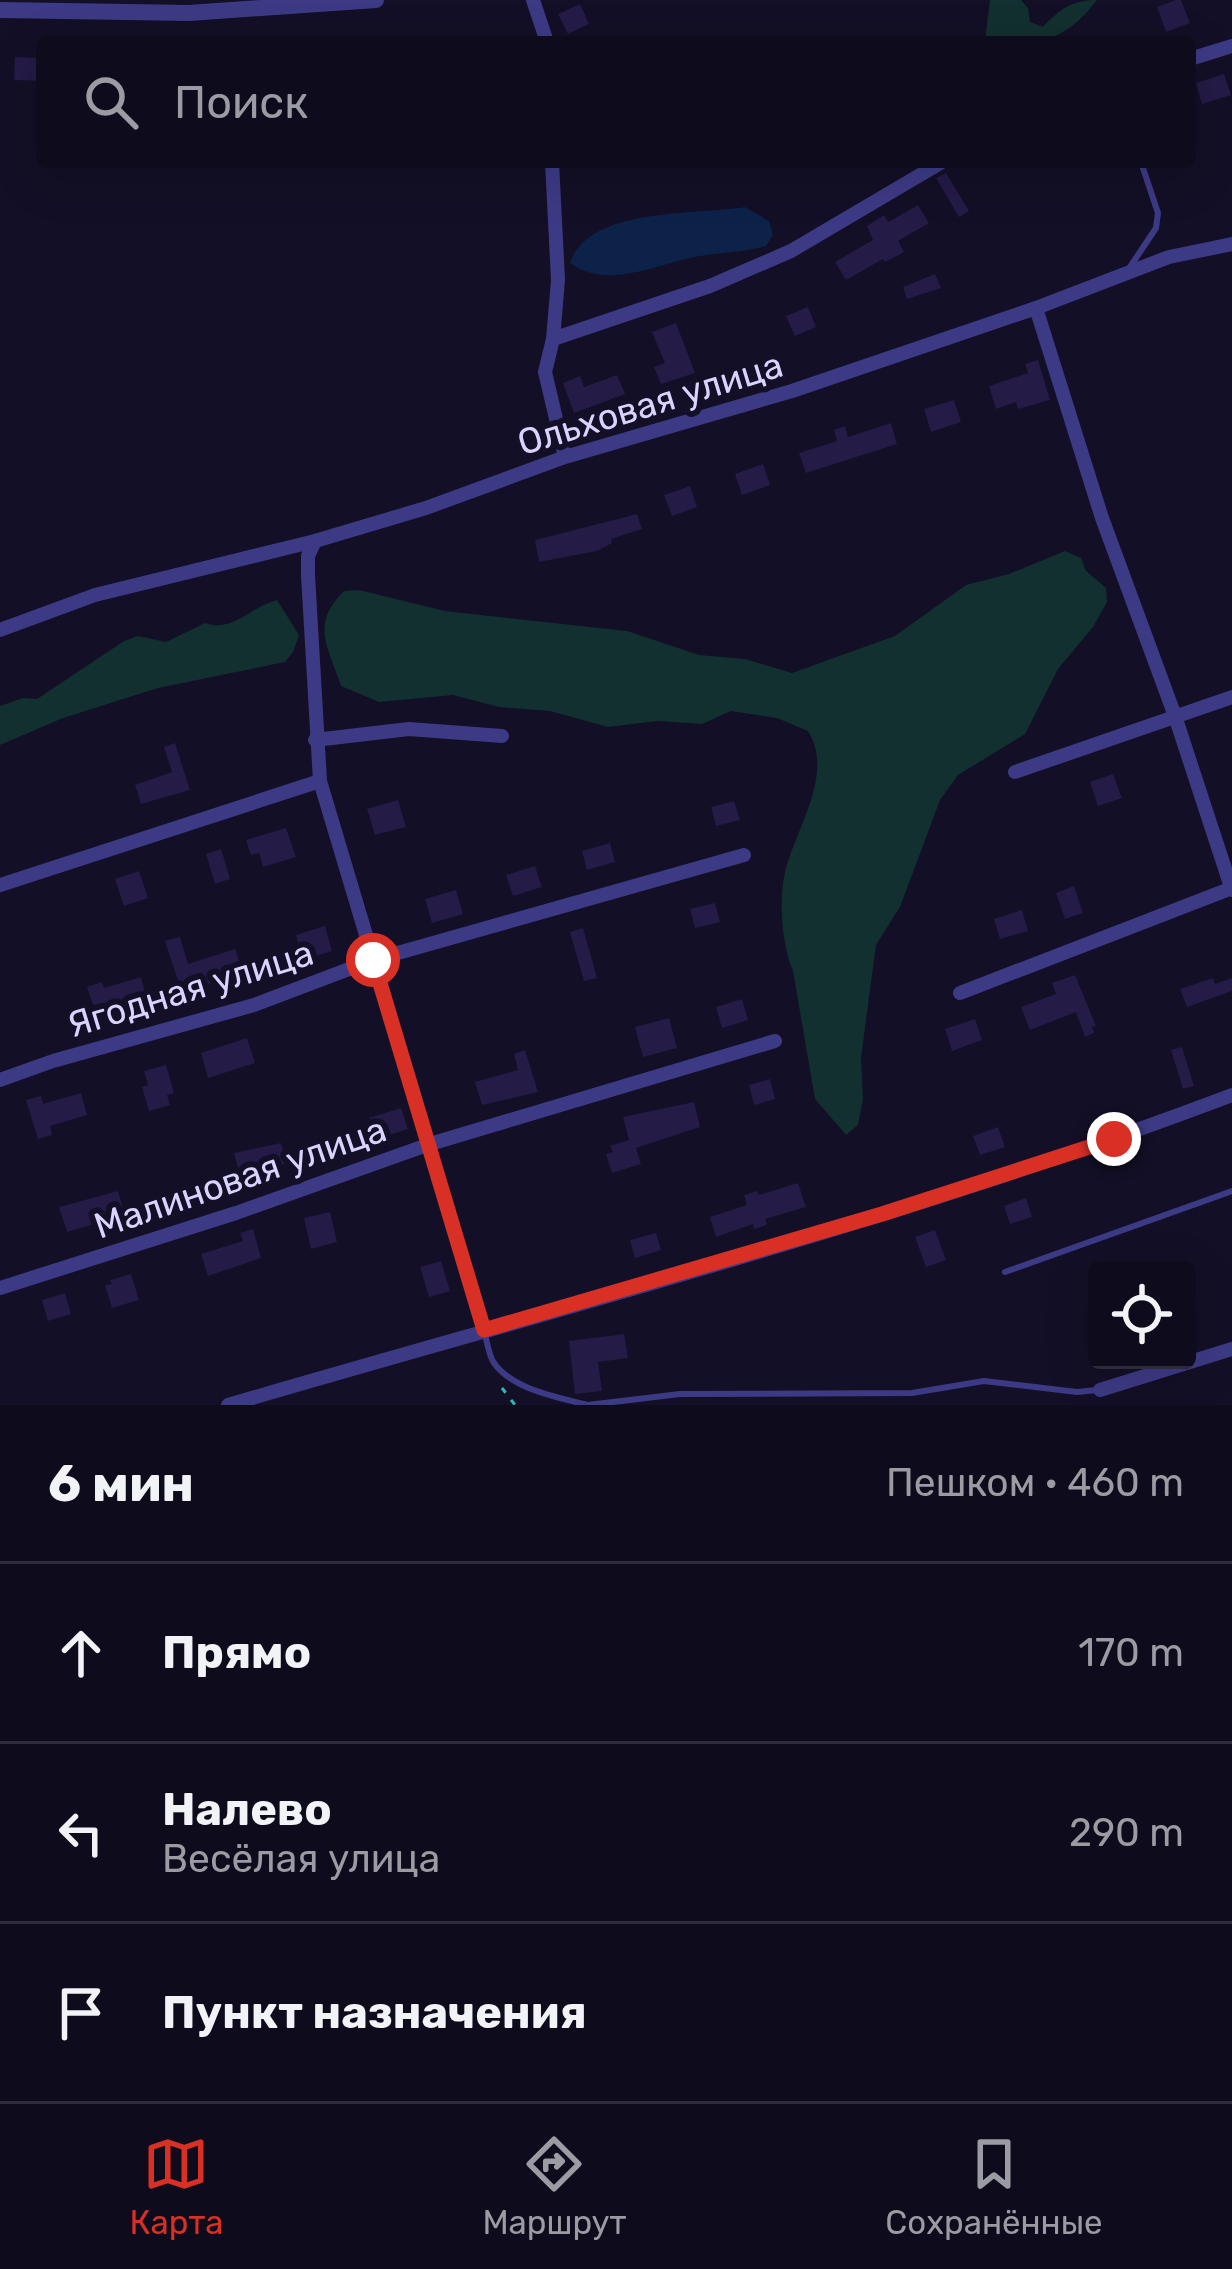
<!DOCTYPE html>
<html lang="ru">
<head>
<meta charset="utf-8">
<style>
  body { margin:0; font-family:Rubik,sans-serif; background:#171425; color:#f1f3f6 }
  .controls { position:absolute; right:36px; bottom:36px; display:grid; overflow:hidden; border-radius:12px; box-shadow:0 12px 48px #0002 }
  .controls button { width:108px; height:108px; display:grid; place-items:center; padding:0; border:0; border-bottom:3px solid #2e2b3b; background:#0e0b1c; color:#f1f3f6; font:60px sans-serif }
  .stop { position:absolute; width:36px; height:36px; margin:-27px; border:9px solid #d93025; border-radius:50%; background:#fff }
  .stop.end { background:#d93025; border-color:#fff; box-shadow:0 3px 12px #0008 }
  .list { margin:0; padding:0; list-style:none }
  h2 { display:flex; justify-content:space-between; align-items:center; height:156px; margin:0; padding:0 48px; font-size:51px }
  h2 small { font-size:39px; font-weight:400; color:#9b9ba3 }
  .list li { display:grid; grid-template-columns:78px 1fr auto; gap:36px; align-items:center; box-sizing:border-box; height:180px; padding:0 48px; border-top:3px solid #2e2b3b }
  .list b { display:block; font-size:45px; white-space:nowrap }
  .list p { margin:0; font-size:39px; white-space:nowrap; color:#9b9ba3 }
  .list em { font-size:39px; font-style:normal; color:#9b9ba3 }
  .icon { flex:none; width:66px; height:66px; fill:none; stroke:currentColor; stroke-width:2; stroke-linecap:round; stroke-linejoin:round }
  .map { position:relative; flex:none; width:1232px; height:1405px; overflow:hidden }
  .search { position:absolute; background:#0e0b1c; box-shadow:0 12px 48px #0002; left:36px; right:36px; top:36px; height:132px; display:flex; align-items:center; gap:30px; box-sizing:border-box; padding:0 42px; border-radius:12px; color:#9b9ba3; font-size:45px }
  .sheet { height:696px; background:#0e0b1c }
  nav { display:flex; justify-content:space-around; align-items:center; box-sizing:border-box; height:168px; border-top:3px solid #2e2b3b; background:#0e0b1c; font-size:33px; color:#9b9ba3 }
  nav a { display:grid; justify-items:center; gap:6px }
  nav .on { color:#d93025 }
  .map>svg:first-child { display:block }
  .green { fill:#12302f }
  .water { fill:#0c2248 }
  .building { fill:#241b47 }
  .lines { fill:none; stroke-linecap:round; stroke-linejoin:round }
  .path { stroke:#2fb8b0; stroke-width:3; stroke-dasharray:6 9; stroke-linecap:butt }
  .service { stroke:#3d3a85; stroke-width:6 }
  .minor { stroke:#3d3a85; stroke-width:14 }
  .tertiary { stroke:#3d3a85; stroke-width:16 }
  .route { stroke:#d93025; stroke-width:15 }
  .labels { text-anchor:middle; stroke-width:12; stroke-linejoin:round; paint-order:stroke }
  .street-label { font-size:36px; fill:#d9d4ff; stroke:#130f26 }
</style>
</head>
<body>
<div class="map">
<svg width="1232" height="1405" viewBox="0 0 1232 1405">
  <rect width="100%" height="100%" fill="#130f26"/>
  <!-- green -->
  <path class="green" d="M990,0H1021L1028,8L1030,22L1043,27C1060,9 1072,0 1097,0C1062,46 1037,42 985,42Z
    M1065,551L1081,558L1086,571L1106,588L1107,602L1093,627L1058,669L1025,734L958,775L940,800L900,907L876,945L861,1058L863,1099L858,1125L846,1135L815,1099L793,971C782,945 779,904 784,877C793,831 836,776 808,731L777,718L731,711L702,724L657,721L608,727L550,711L499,707L453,695L379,702L341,686C328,646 310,625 344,591L359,590L445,611L627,631L699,655L745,659L792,673L895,636L966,585L1009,574Z
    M277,600L299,635L293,652L285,662L158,688L63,718L0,745V706L23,698L37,699L124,641L138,636L166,642L205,623C233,633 250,607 277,600Z"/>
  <!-- water -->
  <path class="water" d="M745,207L769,221L773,235L766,246C744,253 722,252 700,256C658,263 609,291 570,263C589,206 699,215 745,207Z"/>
  <!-- building -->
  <path class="building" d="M1176,0H1181L1190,23L1166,32L1157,7Z
    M580,4L589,24L568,34L558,14Z
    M15,57L42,58V81L14,80Z
    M1224,74L1231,95L1202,104L1196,83Z
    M946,173L969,211L959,217L936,178Z
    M918,205L929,223L898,241L904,252L885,262L883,259L846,280L835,262L873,240L867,226L884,215L888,222Z
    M935,274L941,288L907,299L903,287Z
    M808,307L816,327L795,336L786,316Z
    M676,323L695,373L661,384L654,367L665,363L652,332Z
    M1038,360L1050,400L1018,409L1016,402L996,409L989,386L1028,373L1025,364Z
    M617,375L625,394L574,413L563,383L580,376L584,387Z
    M954,400L961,422L931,432L924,409Z
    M891,423L897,444L806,473L799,453L837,441L834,430L845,426L848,437Z
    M763,464L770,485L742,495L735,474Z
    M690,486L697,507L672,516L664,495Z
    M637,514L642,529L611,539L612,543L597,551L539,562L535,540Z
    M175,743L190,790L141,804L135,785L172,772L164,747Z
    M1113,774L1122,798L1098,806L1090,782Z
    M398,800L406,827L375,835L367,809Z
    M734,801L740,820L716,826L711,807Z
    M286,828L296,857L263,867L259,853L251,855L246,840Z
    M610,843L615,862L587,870L582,851Z
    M221,849L230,879L215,884L206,854Z
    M535,866L542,887L513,896L506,875Z
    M139,871L148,898L124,906L115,879Z
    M1074,886L1083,913L1065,919L1056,893Z
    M456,890L463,914L432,923L425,899Z
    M715,903L720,922L695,928L690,909Z
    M1022,910L1028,931L1000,939L994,919Z
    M325,926L332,951L303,960L296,935Z
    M583,928L597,978L584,981L570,932Z
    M180,937L188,964L235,949L243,972L195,988L197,992L183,996L165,941Z
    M1075,975L1096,1026L1092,1027L1094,1033L1085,1037L1076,1012L1030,1030L1021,1007L1056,994L1052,983Z
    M141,977L146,997L110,1008L112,1015L98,1019L87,987L102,982L104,988Z
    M1213,978L1215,984L1232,978V991L1187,1007L1180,989Z
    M742,999L748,1020L722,1028L716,1007Z
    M669,1018L677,1048L643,1057L635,1027Z
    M975,1019L982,1040L952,1051L945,1029Z
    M247,1038L255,1063L208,1078L201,1053Z
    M1182,1047L1194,1086L1183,1089L1171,1050Z
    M525,1050L538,1092L482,1105L475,1082L518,1070L514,1054Z
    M166,1065L174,1093L167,1095L170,1105L149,1111L142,1087L148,1085L144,1071Z
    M770,1079L775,1099L754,1105L749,1085Z
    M81,1093L87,1115L50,1126L52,1135L38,1139L26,1100L41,1096L43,1104Z
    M694,1102L700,1127L636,1148L641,1164L612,1173L606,1154L613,1152L610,1146L629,1140L623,1117Z
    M401,1108L408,1129L376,1139L369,1118Z
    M998,1127L1005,1147L980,1155L973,1136Z
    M281,1143L287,1163L240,1175L234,1153Z
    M798,1183L806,1207L765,1219L767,1225L754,1229L753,1224L716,1237L710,1217L747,1205L744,1195L757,1191L759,1195Z
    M118,1191L125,1215L67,1232L59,1207Z
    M1026,1198L1032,1217L1010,1224L1004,1206Z
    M330,1212L337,1242L311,1249L304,1218Z
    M253,1229L261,1258L208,1276L201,1254L243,1241L240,1233Z
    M935,1230L946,1260L926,1267L915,1237Z
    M656,1233L661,1250L635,1258L630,1240Z
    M441,1261L450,1291L429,1297L420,1267Z
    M131,1274L139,1300L112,1308L105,1285L112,1284L110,1280Z
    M65,1293L71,1314L48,1321L42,1300Z
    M624,1334L628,1358L598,1362L602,1391L575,1394L569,1341Z"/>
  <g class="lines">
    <!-- path -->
    <path class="path" d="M502,1388L515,1405"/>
    <!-- service -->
    <path class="service" d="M1130,267L1156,228L1158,213L1141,162
      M1005,1272L1232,1191
      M485,1334C487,1342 489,1356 494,1363C513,1390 558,1397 587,1405
      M588,1405L680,1394L912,1393L984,1381L1077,1392L1097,1390"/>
    <!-- minor -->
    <path class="minor" d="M533,0L547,42
      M1190,59L1232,46
      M552,162L558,280L553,339L545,372L565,457
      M1036,308L1102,518L1175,716L1232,890
      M553,339L710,286L791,251L942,162
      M0,630L95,595L315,541
      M315,740L409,729L502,736
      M1015,772L1232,697
      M0,885L320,781
      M960,993L1232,888
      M0,1080L53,1061L254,1005L373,960L744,855
      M0,1288L236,1213L430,1144L775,1041
      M484,1330L320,781L308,575V556L315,541L426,508L565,457L792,391L1036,308L1169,257L1232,244
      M1100,1390L1232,1349
      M228,1405C563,1307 905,1219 1232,1095"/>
    <!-- tertiary -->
    <path class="tertiary" d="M0,10L189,13L376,0"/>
  </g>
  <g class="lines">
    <!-- route -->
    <path class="route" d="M373,960L484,1330L882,1214L1114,1139"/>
  </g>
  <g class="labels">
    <!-- street labels -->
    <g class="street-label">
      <text transform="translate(650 403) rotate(-17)" y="13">Ольховая улица</text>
      <text transform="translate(190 988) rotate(-17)" y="13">Ягодная улица</text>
      <text transform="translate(240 1177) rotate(-19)" y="13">Малиновая улица</text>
    </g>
  </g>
</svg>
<div class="controls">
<button><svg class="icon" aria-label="locate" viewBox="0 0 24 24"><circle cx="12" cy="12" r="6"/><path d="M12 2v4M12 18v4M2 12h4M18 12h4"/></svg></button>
</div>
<div class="stop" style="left:373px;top:960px"></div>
<div class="stop end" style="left:1114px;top:1139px"></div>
<div class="search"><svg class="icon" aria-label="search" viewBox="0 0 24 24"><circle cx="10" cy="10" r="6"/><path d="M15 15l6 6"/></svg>Поиск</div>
</div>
<section class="sheet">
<h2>6 мин<small>Пешком · 460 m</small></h2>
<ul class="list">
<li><svg class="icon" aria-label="ahead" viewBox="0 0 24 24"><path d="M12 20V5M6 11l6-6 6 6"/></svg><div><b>Прямо</b></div><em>170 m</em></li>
<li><svg class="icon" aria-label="left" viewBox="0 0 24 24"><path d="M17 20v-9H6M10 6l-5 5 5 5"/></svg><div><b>Налево</b><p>Весёлая улица</p></div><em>290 m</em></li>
<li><svg class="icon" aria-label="arrive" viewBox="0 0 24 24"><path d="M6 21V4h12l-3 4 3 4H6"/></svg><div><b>Пункт назначения</b></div></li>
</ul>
</section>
<nav>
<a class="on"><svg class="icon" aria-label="map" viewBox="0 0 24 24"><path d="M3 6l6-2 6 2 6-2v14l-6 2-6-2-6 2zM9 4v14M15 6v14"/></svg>Карта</a>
<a><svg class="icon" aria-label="directions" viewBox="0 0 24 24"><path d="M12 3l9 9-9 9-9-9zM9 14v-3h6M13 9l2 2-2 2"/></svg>Маршрут</a>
<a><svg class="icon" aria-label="saved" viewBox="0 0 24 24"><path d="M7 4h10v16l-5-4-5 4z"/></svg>Сохранённые</a>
</nav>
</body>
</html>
